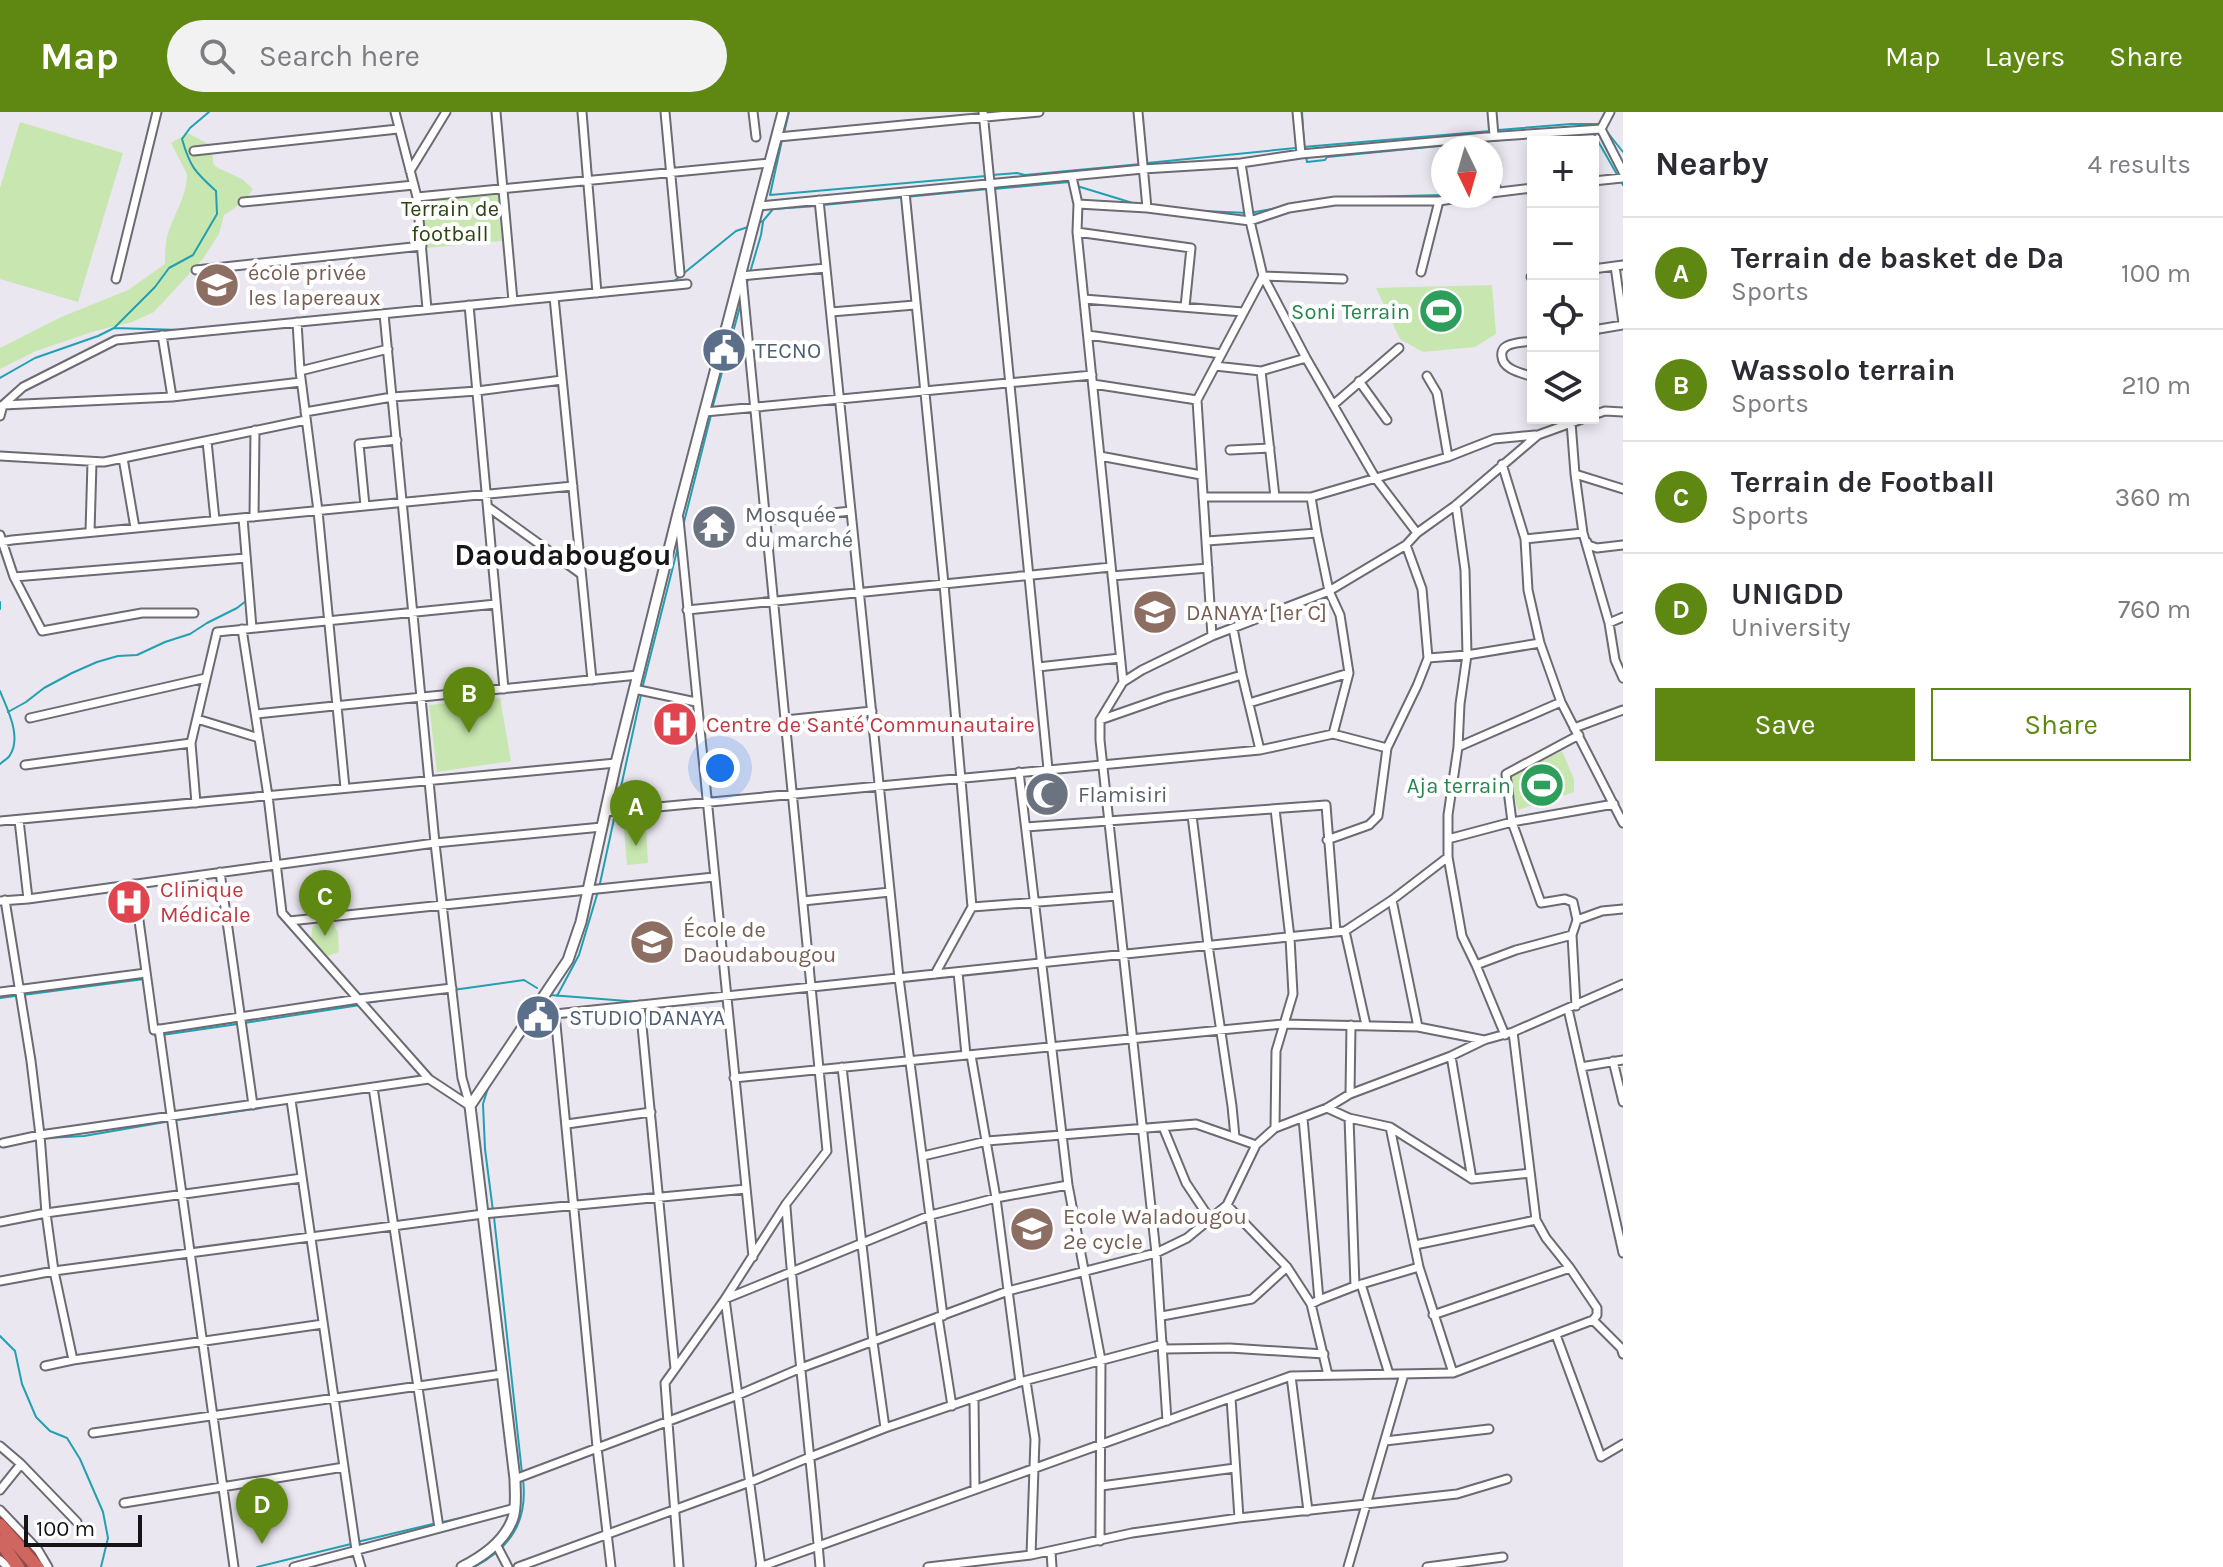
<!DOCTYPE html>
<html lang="en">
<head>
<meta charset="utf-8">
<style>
  body { margin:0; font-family:Karla,sans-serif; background:#f2f2f3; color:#2b2b33 }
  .controls { position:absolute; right:24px; top:24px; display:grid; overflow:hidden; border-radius:0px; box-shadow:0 4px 12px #0003 }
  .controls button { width:72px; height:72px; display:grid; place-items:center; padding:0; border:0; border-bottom:2px solid #e1e1e2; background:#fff; color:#2b2b33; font:40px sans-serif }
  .compass { position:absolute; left:1431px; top:24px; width:72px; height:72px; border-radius:50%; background:#fff; box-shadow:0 4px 12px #0003; rotate:175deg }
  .scale { position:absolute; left:24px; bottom:20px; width:118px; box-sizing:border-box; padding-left:8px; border:4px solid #151417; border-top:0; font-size:22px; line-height:28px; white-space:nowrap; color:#151417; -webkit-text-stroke:6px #fff; paint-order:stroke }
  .you { position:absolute; left:720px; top:656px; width:28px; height:28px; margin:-20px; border:6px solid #fff; border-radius:50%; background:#1a73e8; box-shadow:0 0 0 12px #1a73e833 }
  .badge { display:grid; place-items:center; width:52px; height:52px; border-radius:50%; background:#5f8813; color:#fff; font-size:26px; font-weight:700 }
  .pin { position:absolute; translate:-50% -66px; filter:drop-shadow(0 2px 4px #0008) }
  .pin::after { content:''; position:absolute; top:42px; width:28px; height:24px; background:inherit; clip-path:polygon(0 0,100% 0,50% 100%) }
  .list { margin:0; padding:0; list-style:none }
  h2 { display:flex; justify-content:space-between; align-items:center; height:104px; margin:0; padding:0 32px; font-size:34px }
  h2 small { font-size:26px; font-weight:400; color:#7c7c81 }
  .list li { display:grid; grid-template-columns:52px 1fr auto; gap:24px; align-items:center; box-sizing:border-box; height:112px; padding:0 32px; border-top:2px solid #e1e1e2 }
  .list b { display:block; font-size:30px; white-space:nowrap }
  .list p { margin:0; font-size:26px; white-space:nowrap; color:#7c7c81 }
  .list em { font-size:26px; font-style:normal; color:#7c7c81 }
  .actions { display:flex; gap:16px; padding:24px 32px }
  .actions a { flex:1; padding:18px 0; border:2px solid #5f8813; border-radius:0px; text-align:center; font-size:28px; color:#5f8813 }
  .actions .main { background:#5f8813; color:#fff }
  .icon { flex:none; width:44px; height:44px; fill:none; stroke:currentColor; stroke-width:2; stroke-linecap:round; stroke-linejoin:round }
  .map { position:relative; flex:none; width:1623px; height:1455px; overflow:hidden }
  header { display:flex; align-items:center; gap:48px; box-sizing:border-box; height:112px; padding:0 40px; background:#5f8813; color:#fff }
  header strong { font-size:38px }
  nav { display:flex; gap:44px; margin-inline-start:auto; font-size:28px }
  .search { width:560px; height:72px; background:#f2f2f3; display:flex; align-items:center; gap:20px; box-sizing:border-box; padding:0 28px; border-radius:44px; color:#7c7c81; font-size:30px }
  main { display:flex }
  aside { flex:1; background:#fff }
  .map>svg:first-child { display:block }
  .green { fill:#c8e7b0 }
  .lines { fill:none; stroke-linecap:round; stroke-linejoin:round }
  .stream { stroke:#22a0b1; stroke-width:2 }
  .street-casing { stroke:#6c6a72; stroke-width:11 }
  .secondary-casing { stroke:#6c6a72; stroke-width:13 }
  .highway-casing { stroke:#8e4a46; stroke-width:16 }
  .street { stroke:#fff; stroke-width:7 }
  .secondary { stroke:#fff; stroke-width:9 }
  .highway { stroke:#cf6760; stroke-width:12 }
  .labels { text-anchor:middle; stroke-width:8; stroke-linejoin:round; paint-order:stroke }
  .park-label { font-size:22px; fill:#2a4311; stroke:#fff }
  .education-label { font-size:22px; fill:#785e54; stroke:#fff; text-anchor:start }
  .leisure-label { font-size:22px; fill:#27864d; stroke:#fff; text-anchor:end }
  .service-label { font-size:22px; fill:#4e5e75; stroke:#fff; text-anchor:start }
  .worship-label { font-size:22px; fill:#5b616d; stroke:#fff; text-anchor:start }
  .health-label { font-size:22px; fill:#be3a42; stroke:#fff; text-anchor:start }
  .district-label { font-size:30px; font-weight:bold; fill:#151417; stroke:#fff }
</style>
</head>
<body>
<header>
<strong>Map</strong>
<div class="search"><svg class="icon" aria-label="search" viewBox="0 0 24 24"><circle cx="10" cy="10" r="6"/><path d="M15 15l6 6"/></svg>Search here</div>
<nav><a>Map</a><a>Layers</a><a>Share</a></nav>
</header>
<main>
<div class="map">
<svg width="1623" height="1455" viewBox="0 0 1623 1455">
  <rect width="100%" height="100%" fill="#eae7f0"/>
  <!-- green -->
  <path class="green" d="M20,10L123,41L78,190L0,167V76Z
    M188,21L212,34L213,51L216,55L242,67L253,77L244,90L224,103L219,122L202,148L154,200L132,210L95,219L36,239L0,257V236L59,206L128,178L165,152C165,143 165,134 167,125C173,103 187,85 187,62L171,31Z
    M500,80L502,129L427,136L422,87Z
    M1492,173L1496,222L1475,235L1423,240L1400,227L1376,176Z
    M500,586L511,649L437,660L429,593Z
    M1562,639L1574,667V680L1518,698L1509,665Z
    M646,715L648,751L627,753L624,717Z
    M320,809H332L338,820L339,840L328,844L311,828L312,816Z"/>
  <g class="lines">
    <!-- stream -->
    <path class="stream" d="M1302,0L1304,34
      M1604,16L1623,40
      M1498,18L1571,12H1599
      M784,21L789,0
      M1587,21L1594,22L1623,73
      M782,28L770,83L986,64
      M1303,35L1491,19
      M1306,44L1307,50L1325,48L1327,45L1521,26
      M1147,51L1296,36
      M992,63L1017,61L1025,63L1141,52
      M1077,74L1136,92
      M994,77L1069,70L1071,71
      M1364,85L1443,83
      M823,93L988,77
      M1202,99L1249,101L1283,95
      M757,111L763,109L773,97L817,94
      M673,170L736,119L748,115
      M746,174L761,123L763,110
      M114,216L181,218
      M0,266L35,246L98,224L114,216L155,175L169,156L193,143L217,102L216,79C195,60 190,55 182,27L190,16L209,0
      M712,297L741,191
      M683,414L711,303
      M0,490V497
      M642,577L678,435
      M0,579C7,597 22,624 10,643C8,647 3,649 0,652
      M8,600L26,590L44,576L72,561L97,550L118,544L137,543L165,530L190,522L207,511L237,496L246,489
      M453,878L524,868L537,876
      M557,884L579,843L599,776L641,583
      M0,886L144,867V869
      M367,891L396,886
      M544,893L550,883L640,890
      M244,911L360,893
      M155,922V924L238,912
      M177,1008L261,996
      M47,1026L84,1024L165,1010
      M0,1035L33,1028
      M493,1099L485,1037L483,992L488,976L540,898
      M494,1105L522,1361
      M0,1224L15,1239L22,1272L36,1305L50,1319L67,1326L80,1347L103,1400L108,1426L101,1455
      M443,1410L491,1399
      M357,1430L437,1411
      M257,1455L351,1432
      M474,1455C511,1436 528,1409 523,1367"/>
    <!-- street casing -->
    <g class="street-casing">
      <path id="street" d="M395,0L417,85L427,197
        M496,0L513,189
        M582,0L597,181
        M665,0L680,161
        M753,0L756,25
        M983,0L1048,657
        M1138,0L1147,96
        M1297,0L1301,42
        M1492,0L1494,24
        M1601,17L1623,60
        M1601,17L1610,0
        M778,25L1039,0
        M194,39L398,17
        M1491,50L1497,80
        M1241,51L1250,109L1263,164L1306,246L1376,367L1417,421
        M410,59L446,0
        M1072,65L1078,92L1077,120L1123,570
        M1593,69L1623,66
        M905,80L944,472L972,795L935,862
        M1491,81L1533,76
        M417,85L770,51
        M819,88L899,866L943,1204
        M1439,89L1472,84
        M243,90L414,73
        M1078,92L1147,96L1250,109L1289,96L1335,89H1439L1421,160
        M759,94L1143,57L1241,51L1301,42L1486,25L1601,17
        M1077,120L1191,136L1185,195
        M1615,154L1623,211
        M1593,157L1623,153
        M196,158L422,134
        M741,164L826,156
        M1531,165H1533
        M116,167L157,0
        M554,185L592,568
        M1084,187L1243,200
        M469,193L504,577
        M831,200L915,193
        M384,202L435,731L462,966L470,994
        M297,210L300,259L318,399L345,676
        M1593,218L1623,213
        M162,223L172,285
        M1088,223L1221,242
        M1533,229C1526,230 1514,230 1507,234C1503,236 1501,240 1502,245C1503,258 1523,261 1533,265
        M1215,254L1261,259L1306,246
        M300,259L388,237
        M1261,259L1275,385
        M1427,264L1437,281L1448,345
        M1359,269L1387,308
        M1093,272L1197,288
        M3,293L172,285L301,270
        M1333,293L1399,236
        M305,300L392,285L477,279L562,268
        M705,300L1092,263
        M1593,303L1605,299L1623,300
        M0,304L3,293L23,275L116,228L687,172
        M1571,310L1575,362L1583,421L1609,511L1615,548L1623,566
        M207,329L215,408
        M1230,338L1270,336
        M0,344L104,350L306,308
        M1100,344L1201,363
        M123,346L135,416
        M1502,352L1525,427L1528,478L1540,531L1561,590L1623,711
        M1575,362L1623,377
        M1203,385H1311L1448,345L1494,327L1535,323
        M1456,393L1465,458L1467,543L1460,592L1458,635L1448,703V745L1462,824L1476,853L1505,923
        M365,394L359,332L397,328
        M488,395L581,462
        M254,405L255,318
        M243,406L252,516
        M679,407L753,1145
        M766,408L851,399
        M90,420L92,350
        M1317,421L1329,479L1340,503L1349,561L1333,622
        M0,423L14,465L42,519L142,501H194
        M1525,427L1583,421
        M1207,429L1317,421L1311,385
        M0,430L12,428L573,374
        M1587,430L1588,433L1597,436L1623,433
        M1112,464L1208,456
        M14,465L246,446
        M687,498L1111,455
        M1609,511L1623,505
        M1233,516L1242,563
        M242,517L268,684L282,801L429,967L470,994
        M1212,524L1197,288L1263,164L1343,167
        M1428,546L1467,543L1540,531
        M1038,555L1120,546
        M634,577L696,590
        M1249,591L1349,561
        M256,602L638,563
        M30,606L206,566
        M197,607L259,626
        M785,608L872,599
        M1100,608L1166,585L1242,563L1260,638
        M1574,616L1623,598
        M1458,635L1561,590
        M25,653L191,631
        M1019,660L1068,1073L1101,1248L1100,1429
        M196,691L191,631L217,520L496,492
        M1275,697L1290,826L1293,882L1276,939L1275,1016
        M605,700L1260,638L1333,622L1387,636
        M1192,703L1208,833L1232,994L1235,1025
        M19,708L28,787
        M0,709L616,651
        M1026,715L1326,693L1336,820
        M1448,727L1512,710L1614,692
        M1327,728L1369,713L1378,704L1387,636L1417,574L1428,546L1422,477L1406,433
        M220,760L253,993
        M134,772L154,918L359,887L452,876
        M5,788L31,949L40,1023L46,1101L54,1159L73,1248
        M1392,788L1418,915
        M0,789L28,787L435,731L602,715
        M803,789L890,780
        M972,795L1117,784
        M1577,808L1602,799L1623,797
        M289,809L714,765
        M1345,819L1392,788L1448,745
        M1476,853L1516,838L1572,823
        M958,860L966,943
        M0,880L146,861
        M538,893L555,902L1345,819L1366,913
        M640,893L675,1257
        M1576,894L1572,823L1577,808L1573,790L1565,787L1541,791L1512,710L1506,662L1579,623
        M1568,897L1623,1141
        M555,902L597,1335L611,1455
        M159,917L234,1455
        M971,943L996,1086L1020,1270
        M1451,944L1472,1067
        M1613,949L1623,990
        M842,955L873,1230L885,1316
        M1581,955L1623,948
        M734,966L1283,912L1418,915L1484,928
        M373,975L439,1416
        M1350,982L1351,913
        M291,988L356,1438L361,1455
        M1327,996L1349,1006L1390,1015L1472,1067L1530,1061
        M1303,1006L1319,1188L1311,1192L1328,1263
        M1349,1006L1355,1174
        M567,1012L651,1000
        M1163,1015L1186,1071L1210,1107
        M1390,1015L1419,1155L1453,1261
        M3,1031L40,1023L429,967
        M923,1044L987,1029L1196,1012L1256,1033
        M1227,1093L1287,1155L1311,1192
        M786,1095C795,1215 810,1335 820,1455
        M0,1110L46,1101L302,1066
        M1415,1133L1536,1108
        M0,1169L54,1159L483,1102L746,1077
        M1361,1172L1389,1262
        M1319,1188L1355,1174L1419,1155
        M1433,1203L1570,1156
        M1162,1204L1252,1187L1287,1155
        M938,1205L952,1294
        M1593,1208L1621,1236L1623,1242
        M1556,1223L1601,1345L1623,1332
        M1164,1237L1230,1236L1324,1242
        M45,1254L73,1248L323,1212
        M1291,1264L1308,1399
        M1026,1269L1035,1327L1031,1443
        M974,1286L975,1377
        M1231,1286L1239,1406
        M1167,1309L1156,1141L1100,628V608L1123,570L1142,558L1212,524L1329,479L1406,433L1417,421L1456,393L1538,323L1585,306
        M93,1321L502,1262
        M1385,1329L1489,1317
        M0,1334L21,1352L0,1378
        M21,1352L77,1410
        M515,1367L738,1283L801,1256L1008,1179L1156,1141L1187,1126L1227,1093L1256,1033L1275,1016L1327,996L1350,982L1451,944L1484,928L1513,920L1623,872
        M1101,1374L1235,1356
        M124,1391L344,1355
        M0,1398L38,1438L48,1455
        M496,1432L508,1455
        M1051,1440L1052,1455
        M0,1448L8,1455
        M294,1455L515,1396
        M518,1455L750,1370L810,1345L885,1316L1020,1270L1163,1232
        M679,1455L665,1271L725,1187L786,1092L827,1039L742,165
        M760,1455L1291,1264L1453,1261L1593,1208L1597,1203V1196L1570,1156L1546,1126L1536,1108L1513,920
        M761,1455L725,1187L931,1103L996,1086L1068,1073
        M928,1455L1031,1443L1132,1421L1239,1406L1457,1382L1507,1367
        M1348,1455L1404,1262
        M1427,1455L1503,1445"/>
    </g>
    <!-- secondary casing -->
    <g class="secondary-casing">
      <path id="secondary" d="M462,1455C482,1445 505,1429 513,1406C517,1394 515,1380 515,1367L470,994L568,848L581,810L616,651L678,401L783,0"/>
    </g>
    <!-- highway casing -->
    <g class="highway-casing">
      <path id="highway" d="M0,1413L37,1455
        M0,1429L18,1455"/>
    </g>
    <!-- street -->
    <use href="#street" class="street"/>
    <!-- secondary -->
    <use href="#secondary" class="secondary"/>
    <!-- highway -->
    <use href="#highway" class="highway"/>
  </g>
  <!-- icons -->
  <defs>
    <g id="school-disc" transform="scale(2.3)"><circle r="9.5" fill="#8d6e63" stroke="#fff"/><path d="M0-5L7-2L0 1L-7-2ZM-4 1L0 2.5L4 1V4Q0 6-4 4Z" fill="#fff"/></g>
    <g id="stadium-disc" transform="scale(2.3)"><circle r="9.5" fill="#2e9e5b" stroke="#fff"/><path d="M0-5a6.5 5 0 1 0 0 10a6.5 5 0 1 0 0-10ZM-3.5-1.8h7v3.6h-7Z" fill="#fff"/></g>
    <g id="civic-disc" transform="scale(2.3)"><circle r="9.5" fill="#5c6f8a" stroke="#fff"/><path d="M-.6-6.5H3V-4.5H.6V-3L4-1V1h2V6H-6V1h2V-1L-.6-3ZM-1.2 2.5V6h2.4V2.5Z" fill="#fff"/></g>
    <g id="temple-disc" transform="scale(2.3)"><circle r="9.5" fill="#6b7280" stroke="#fff"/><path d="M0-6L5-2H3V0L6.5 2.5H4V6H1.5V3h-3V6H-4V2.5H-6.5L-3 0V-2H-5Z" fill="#fff"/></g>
    <g id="hospital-disc" transform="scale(2.3)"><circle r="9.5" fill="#e0444e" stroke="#fff"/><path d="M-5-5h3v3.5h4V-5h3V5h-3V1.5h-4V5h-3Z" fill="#fff"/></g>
    <g id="mosque-disc" transform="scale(2.3)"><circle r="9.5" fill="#6b7280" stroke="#fff"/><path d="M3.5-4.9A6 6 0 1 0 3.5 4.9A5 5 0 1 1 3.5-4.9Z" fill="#fff"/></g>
  </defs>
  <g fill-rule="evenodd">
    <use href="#school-disc" x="217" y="173"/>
    <use href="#stadium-disc" x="1441" y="199"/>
    <use href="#civic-disc" x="724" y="238"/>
    <use href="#temple-disc" x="714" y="415"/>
    <use href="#school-disc" x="1155" y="500"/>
    <use href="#hospital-disc" x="675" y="612"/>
    <use href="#stadium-disc" x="1542" y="673"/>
    <use href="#mosque-disc" x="1047" y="682"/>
    <use href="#hospital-disc" x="129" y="790"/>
    <use href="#school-disc" x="652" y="830"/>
    <use href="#civic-disc" x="538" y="905"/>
    <use href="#school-disc" x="1032" y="1117"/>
  </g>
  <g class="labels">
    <!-- park labels -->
    <g class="park-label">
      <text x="450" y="104">Terrain de<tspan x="450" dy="25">football</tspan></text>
    </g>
    <!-- education labels -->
    <g class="education-label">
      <text x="248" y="168">école privée<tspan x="248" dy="25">les lapereaux</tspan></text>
      <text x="1186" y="508">DANAYA [1er C]</text>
      <text x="683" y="825">École de<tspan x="683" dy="25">Daoudabougou</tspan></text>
      <text x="1063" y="1112">Ecole Waladougou<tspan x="1063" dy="25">2e cycle</tspan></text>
    </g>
    <!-- leisure labels -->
    <g class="leisure-label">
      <text x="1410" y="207">Soni Terrain</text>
      <text x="1511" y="681">Aja terrain</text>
    </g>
    <!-- service labels -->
    <g class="service-label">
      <text x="755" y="246">TECNO</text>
      <text x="569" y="913">STUDIO DANAYA</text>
    </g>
    <!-- worship labels -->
    <g class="worship-label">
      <text x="745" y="410">Mosquée<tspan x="745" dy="25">du marché</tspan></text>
      <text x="1078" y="690">Flamisiri</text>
    </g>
    <!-- health labels -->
    <g class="health-label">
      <text x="706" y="620">Centre de Santé Communautaire</text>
      <text x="160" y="785">Clinique<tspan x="160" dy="25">Médicale</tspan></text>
    </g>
    <!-- district labels -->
    <g class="district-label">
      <text x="563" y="453">Daoudabougou</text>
    </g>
  </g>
</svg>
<div class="controls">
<button>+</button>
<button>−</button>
<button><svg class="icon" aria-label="locate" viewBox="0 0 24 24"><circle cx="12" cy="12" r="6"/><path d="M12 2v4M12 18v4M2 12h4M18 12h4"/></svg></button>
<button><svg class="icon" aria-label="layers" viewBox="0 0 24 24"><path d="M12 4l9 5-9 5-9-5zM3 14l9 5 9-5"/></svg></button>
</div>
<svg class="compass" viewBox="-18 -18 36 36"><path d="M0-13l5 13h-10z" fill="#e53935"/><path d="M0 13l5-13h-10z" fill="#7c7c81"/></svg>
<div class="scale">100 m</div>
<div class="you"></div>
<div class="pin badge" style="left:636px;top:734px">A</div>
<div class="pin badge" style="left:469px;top:621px">B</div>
<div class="pin badge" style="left:325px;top:824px">C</div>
<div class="pin badge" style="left:262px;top:1432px">D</div>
</div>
<aside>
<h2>Nearby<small>4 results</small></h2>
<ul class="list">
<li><span class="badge">A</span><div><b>Terrain de basket de Da</b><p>Sports</p></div><em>100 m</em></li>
<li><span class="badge">B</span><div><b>Wassolo terrain</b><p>Sports</p></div><em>210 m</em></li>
<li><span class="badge">C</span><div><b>Terrain de Football</b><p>Sports</p></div><em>360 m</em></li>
<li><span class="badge">D</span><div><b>UNIGDD</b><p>University</p></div><em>760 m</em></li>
</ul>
<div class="actions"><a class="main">Save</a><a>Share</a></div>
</aside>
</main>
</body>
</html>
